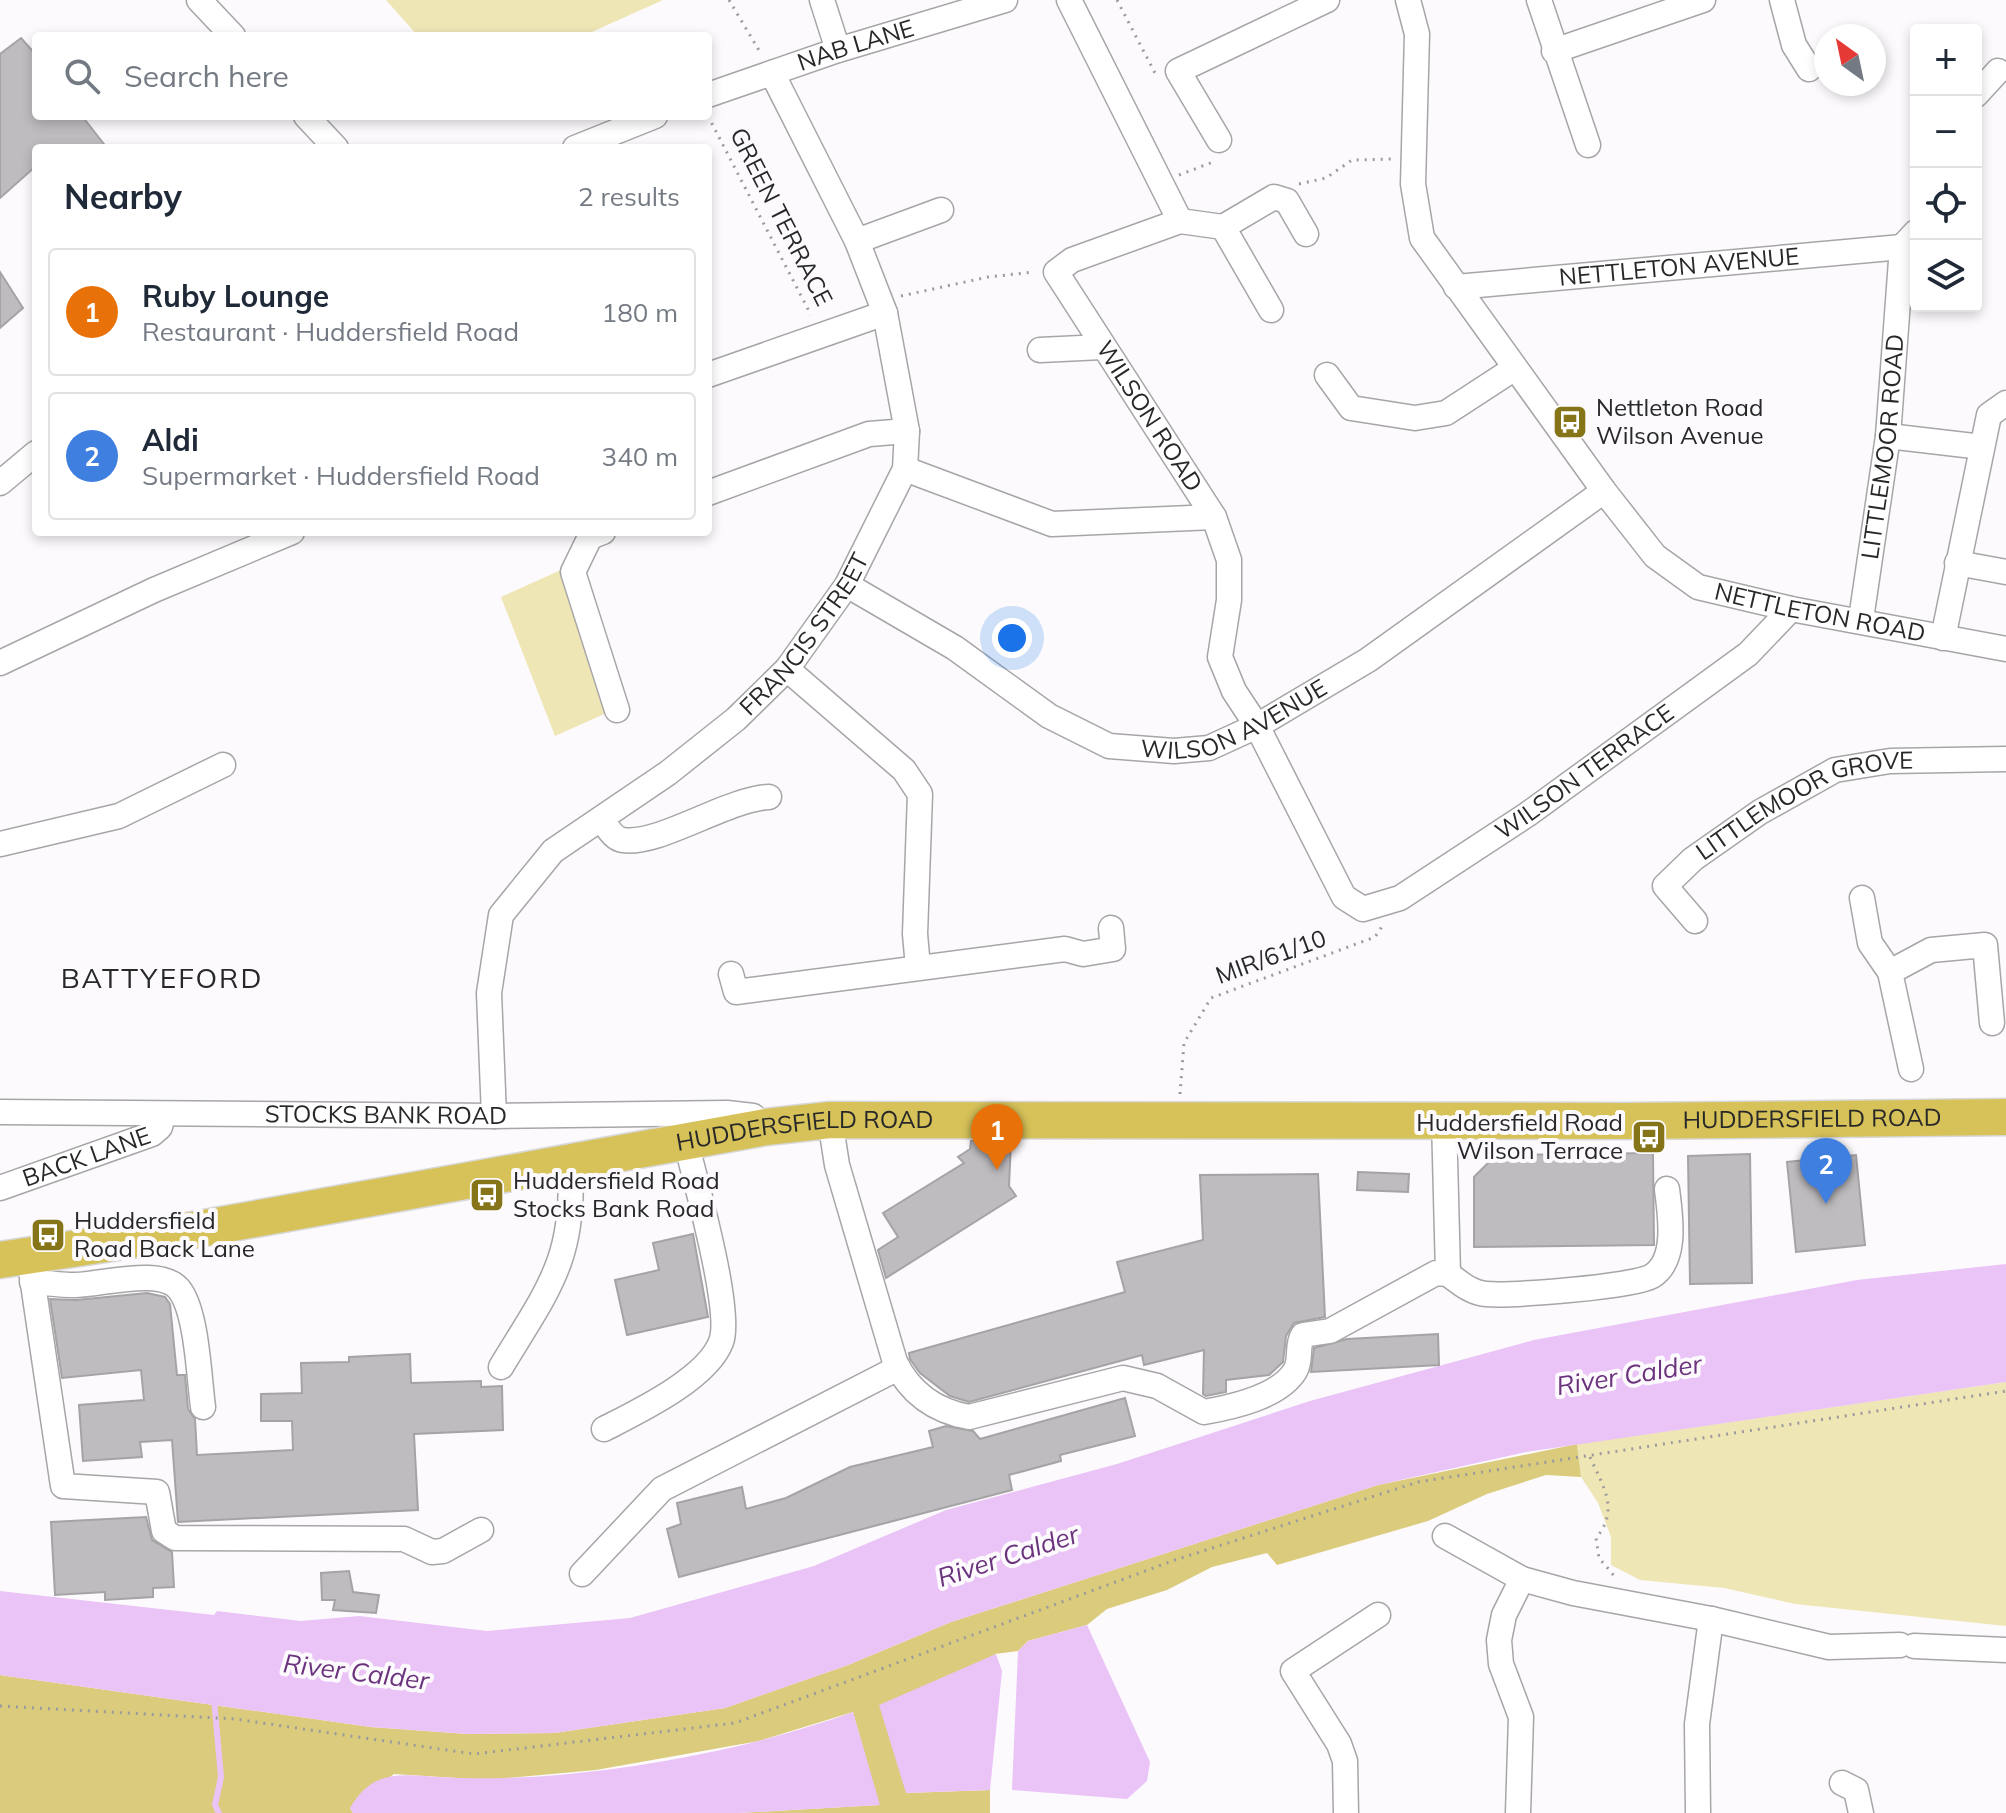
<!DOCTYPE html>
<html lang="en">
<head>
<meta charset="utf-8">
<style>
  body { margin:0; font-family:Mulish,sans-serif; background:#f2f2f3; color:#1f2937 }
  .controls { position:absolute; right:24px; top:24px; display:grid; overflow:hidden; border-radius:8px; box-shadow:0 4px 12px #0003 }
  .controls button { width:72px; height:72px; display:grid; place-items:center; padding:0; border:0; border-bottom:2px solid #e0e1e3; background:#fff; color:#1f2937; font:40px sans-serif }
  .compass { position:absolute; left:1814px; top:24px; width:72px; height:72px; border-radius:50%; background:#fff; box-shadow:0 4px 12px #0003; rotate:327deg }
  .you { position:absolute; left:1012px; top:638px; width:28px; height:28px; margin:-20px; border:6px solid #fff; border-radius:50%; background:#1a73e8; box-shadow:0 0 0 12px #1a73e833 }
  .badge { display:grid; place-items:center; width:52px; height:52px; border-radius:50%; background:#0f766e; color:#fff; font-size:26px; font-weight:700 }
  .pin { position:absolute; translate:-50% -66px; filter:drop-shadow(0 2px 4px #0008) }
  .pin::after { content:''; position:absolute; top:42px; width:28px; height:24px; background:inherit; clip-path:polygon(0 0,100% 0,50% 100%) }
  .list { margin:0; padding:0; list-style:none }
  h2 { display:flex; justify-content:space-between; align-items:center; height:104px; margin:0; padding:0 32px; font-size:34px }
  h2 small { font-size:26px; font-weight:400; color:#747a83 }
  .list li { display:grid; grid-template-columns:52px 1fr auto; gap:24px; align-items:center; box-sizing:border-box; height:128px; margin:0 16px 16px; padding:0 16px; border:2px solid #e0e1e3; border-radius:8px }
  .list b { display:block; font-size:30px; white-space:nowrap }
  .list p { margin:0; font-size:26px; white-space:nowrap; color:#747a83 }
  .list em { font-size:26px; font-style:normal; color:#747a83 }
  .icon { flex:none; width:44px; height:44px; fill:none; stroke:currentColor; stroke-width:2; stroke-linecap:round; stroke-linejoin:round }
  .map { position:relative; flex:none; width:2006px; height:1813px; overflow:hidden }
  .search { position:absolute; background:#fff; box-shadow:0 4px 12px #0003; left:32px; top:32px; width:680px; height:88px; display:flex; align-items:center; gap:20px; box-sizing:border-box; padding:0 28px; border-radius:8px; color:#747a83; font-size:30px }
  .panel { position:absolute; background:#fff; box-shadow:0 4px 12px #0003; left:32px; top:144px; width:680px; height:392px; border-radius:8px }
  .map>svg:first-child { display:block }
  .green { fill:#efe6b6 }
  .forest { fill:#dbcb7c }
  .water { fill:#eac3f7 }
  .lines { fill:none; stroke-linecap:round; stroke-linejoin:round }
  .stream { stroke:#eac3f7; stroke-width:6 }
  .building { fill:#bfbcbf; stroke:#a5a3a5; stroke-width:2 }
  .minor-casing { stroke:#a7a5a8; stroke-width:27 }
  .highway-casing { stroke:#d8d8d8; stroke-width:39 }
  .path { stroke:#9b9a9c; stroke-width:3; stroke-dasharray:2 6; stroke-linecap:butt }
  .minor { stroke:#fff; stroke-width:24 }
  .highway { stroke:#d6c259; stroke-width:36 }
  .labels { text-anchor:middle; stroke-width:8; stroke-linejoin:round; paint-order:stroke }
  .street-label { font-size:24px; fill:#282829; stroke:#fcfafd }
  .poi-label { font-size:24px; fill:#282829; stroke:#fcfafd; text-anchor:start }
  .water-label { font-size:26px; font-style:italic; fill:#6b327d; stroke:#fcfafd }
  .quarter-label { font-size:28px; letter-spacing:2px; fill:#282829; stroke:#fcfafd }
</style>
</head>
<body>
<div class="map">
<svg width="2006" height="1813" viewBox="0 0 2006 1813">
  <rect width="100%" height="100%" fill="#fcfafd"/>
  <!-- green -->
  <path class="green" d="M386,0H663L583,36H418Z
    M561,570L611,711L555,736L501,597Z
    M2006,1382V1626L1795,1604L1724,1588L1640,1580L1611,1565V1537L1598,1503L1581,1477L1577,1444Z"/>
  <!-- forest -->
  <path class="forest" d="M1577,1444L1581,1477L1546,1475L1487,1494L1428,1521L1277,1565L1267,1553L1212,1567L1167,1590L1107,1609L1087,1625L1028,1641L1018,1651L995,1654L906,1793L990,1790V1813H738L879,1805L853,1712L759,1741L596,1770L487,1780L394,1774L350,1808L353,1813H0V1675L371,1727L468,1734L554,1733L725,1708L848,1665L951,1622L1378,1485Z"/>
  <!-- water -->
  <path class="water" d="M2006,1264V1382L1526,1452L1378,1485L951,1622L848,1665L725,1708L554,1733L468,1734L371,1727L0,1675V1591L214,1615L217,1611L301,1621L359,1616L487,1631L630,1618L814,1566L946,1510L1117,1464L1310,1401L1534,1340L1857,1280Z
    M1087,1625L1150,1762L1147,1781L1127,1799L1012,1790L1018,1651L1028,1641Z
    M996,1654L1002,1671L990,1790L906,1793L879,1705Z
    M853,1712L880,1805L738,1813H353L350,1808C372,1770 399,1774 439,1777C564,1785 735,1755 853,1712Z"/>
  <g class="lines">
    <!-- stream -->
    <path class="stream" d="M214,1699L221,1777L215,1805L219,1813"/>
  </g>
  <!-- building -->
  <path class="building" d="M21,38L36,55V116H82L107,148H36V166L0,198V54Z
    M0,272L23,308L0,328Z
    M971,1141H1011L1009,1186L1016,1196L886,1278L878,1250L898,1237L883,1213L964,1163L958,1157L970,1149Z
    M1653,1153L1654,1245L1474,1247V1177L1496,1155Z
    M1750,1154L1752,1283L1690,1284L1688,1156Z
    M1856,1155L1865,1245L1796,1252L1787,1162Z
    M1358,1172L1409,1174L1408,1192L1357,1190Z
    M1318,1174L1325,1317L1294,1323L1286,1336L1283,1362L1269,1375L1226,1380V1392L1206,1396L1203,1394L1204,1350L1144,1365L1142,1355L969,1402L950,1396L920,1373L910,1359L909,1353L1125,1292L1117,1262L1203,1240L1200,1175Z
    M693,1234L708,1317L627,1335L615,1280L659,1270L653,1243Z
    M147,1293L165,1297L170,1304L177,1375H185L188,1409L195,1419L197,1455L293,1450L292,1421H261V1394L302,1393L301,1363L349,1362V1357L410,1354L411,1383L481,1381V1387L502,1386L503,1430L414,1434L418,1510L178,1522L172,1440L140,1442L142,1457L83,1461L79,1405L144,1400L141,1370L62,1378L50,1299L76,1300Z
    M1438,1334L1439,1365L1311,1372L1314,1348L1347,1339Z
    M1125,1398L1135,1436L1060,1455L1061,1461L1009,1475L1012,1490L679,1577L667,1529L681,1524L677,1503L742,1487L746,1509L786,1498L850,1467L933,1447L929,1431L946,1426L973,1431L980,1439Z
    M146,1517L152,1540L172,1552L174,1587L153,1588V1597L105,1600V1592L55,1595L51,1522Z
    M349,1571L353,1592L379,1595L376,1613L333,1610L335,1600H322L321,1573Z"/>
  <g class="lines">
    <!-- minor casing -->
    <g class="minor-casing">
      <g id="minor">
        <path d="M199,0L233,36"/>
        <path d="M822,0L838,50"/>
        <path id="s1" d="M1069,0L1180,221L1072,260L1056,272L1214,517L1229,560V600L1220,657L1234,691L1257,726L1344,897L1363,909L1400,898L1528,814L1748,654L1791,609"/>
        <path id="s2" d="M1408,0L1417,34L1413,184L1422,238L1604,491L1655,556L1698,587L1791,609L2006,649"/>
        <path d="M1539,0L1588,145"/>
        <path d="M1782,0L1794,45L1809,69"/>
        <path d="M1554,51L1703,0"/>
        <path id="s3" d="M708,95L838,50L1005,0"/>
        <path d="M1976,95L1998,71"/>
        <path d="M306,116L336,148"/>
        <path d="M1219,140L1178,71L1327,0"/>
        <path d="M575,148L655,116"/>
        <path d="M1180,221L1223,227L1271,310"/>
        <path d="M1223,227L1274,197L1287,201L1306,234"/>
        <path d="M857,241L941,210"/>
        <path id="s4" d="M1456,287L1902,247"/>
        <path d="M1040,350L1102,347"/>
        <path d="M708,375L885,313"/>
        <path d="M1327,375L1351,408L1415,418L1446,413L1515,368"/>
        <path d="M1888,436L1982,447"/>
        <path d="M905,469L1052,524L1214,517"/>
        <path d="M0,483L36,453"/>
        <path d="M708,493L869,434L907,431"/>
        <path d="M603,532L590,537L573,572L617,710"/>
        <path d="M1957,563L2006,572"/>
        <path id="s5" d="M847,585L955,648L1049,716L1109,746L1174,751L1209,748L1257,726L1368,660L1604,491"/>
        <path id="s6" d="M1861,619L1888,436L1902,247L1916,232"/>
        <path d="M1943,638L1989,415L2006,403"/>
        <path d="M0,663L154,590L292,532"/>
        <path d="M787,669L904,770L920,794L915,934L918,967"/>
        <path d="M601,819C607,826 613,839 623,840C658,846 727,799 769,797"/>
        <path d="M0,844L119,816L223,765"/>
        <path d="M1862,898L1870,943L1890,972"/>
        <path id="s7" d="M1695,921L1665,886L1693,859L1760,812L1835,770L1890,761L2006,759"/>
        <path d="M731,974L736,992L1065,949L1083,954L1113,949L1111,928"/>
        <path d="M1911,1069L1890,972L1931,950L1985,945L1992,1023"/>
        <path id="s8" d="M0,1112L494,1116L727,1113L753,1116L764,1126"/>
        <path id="s9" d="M494,1116L489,993L501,915L553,851L668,773L736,719L787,669L847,585L905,469L907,431L885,313L857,241L772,73"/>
        <path d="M830,1120L837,1165L895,1362C910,1393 935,1411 969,1417L1123,1378L1157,1386L1204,1412C1232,1407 1279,1397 1295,1371C1302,1360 1296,1346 1303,1335L1330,1331L1436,1273L1448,1274L1444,1119"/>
        <path id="s10" d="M0,1188L152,1134L160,1127L163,1114"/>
        <path d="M29,1257L63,1486L157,1492L164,1531L175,1538L404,1539L432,1552L443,1551L481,1530"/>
        <path d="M1448,1274C1459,1282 1471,1293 1486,1294C1510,1296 1634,1287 1652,1276C1678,1260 1670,1214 1667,1189"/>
        <path d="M32,1282C46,1283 61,1285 75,1285C102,1285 165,1265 181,1292C197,1316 199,1377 203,1407"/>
        <path d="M501,1367C548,1289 576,1259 570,1162"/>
        <path d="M604,1429C637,1412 707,1379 721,1342C733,1312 695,1180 686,1142"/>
        <path d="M1445,1536L1522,1579L1573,1593L1711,1619L1829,1647L1900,1645"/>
        <path d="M582,1574L662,1489L898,1368"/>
        <path d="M1914,1646L2006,1650"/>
        <path d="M1842,1783L1856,1790L1861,1813"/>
        <path d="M1346,1813L1345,1761L1339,1744L1293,1671L1378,1615"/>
        <path d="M1518,1813L1521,1717L1501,1664L1499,1640L1504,1615L1522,1579"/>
        <path d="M1698,1813L1697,1724L1711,1619"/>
      </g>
    </g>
    <!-- highway casing -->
    <g class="highway-casing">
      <g id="highway">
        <path id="s11" d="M0,1260L177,1233L766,1127L830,1120L1627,1121L2006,1117"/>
      </g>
    </g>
    <!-- path -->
    <path class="path" d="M729,0L760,52
      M1117,0L1156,75
      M708,116L811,315
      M1179,175L1213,162
      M1299,184L1326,178L1352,160L1393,159
      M901,296L988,277L1034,272
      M1180,1094L1184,1043L1211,998L1375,937L1383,925
      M1590,1457C1603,1486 1620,1510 1596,1538L1599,1558L1616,1578
      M0,1706L235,1719L474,1754L735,1723L1175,1560L1418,1482L2006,1391"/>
    <!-- minor -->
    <use href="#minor" class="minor"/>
    <!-- highway -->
    <use href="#highway" class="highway"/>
  </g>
  <!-- icons -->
  <defs>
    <g id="bus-square" transform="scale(1.8)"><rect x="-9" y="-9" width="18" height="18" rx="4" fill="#867518" stroke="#fcfafd"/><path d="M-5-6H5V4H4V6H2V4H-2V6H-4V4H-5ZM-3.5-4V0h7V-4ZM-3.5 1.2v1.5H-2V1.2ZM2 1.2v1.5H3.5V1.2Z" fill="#fff"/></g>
  </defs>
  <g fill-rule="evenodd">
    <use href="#bus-square" x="1570" y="422"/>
    <use href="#bus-square" x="1649" y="1137"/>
    <use href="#bus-square" x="487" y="1195"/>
    <use href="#bus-square" x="48" y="1235"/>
  </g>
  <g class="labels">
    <!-- street labels -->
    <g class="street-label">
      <text dy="8" stroke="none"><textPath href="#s3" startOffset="156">NAB LANE</textPath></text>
      <text transform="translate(781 217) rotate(63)" y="8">GREEN TERRACE</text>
      <text dy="8" stroke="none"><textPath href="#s4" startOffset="224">NETTLETON AVENUE</textPath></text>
      <text dy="8" stroke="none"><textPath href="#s1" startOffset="554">WILSON ROAD</textPath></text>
      <text dy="8" stroke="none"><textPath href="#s6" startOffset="174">LITTLEMOOR ROAD</textPath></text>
      <text dy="8" stroke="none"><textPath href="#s2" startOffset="812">NETTLETON ROAD</textPath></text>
      <text dy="8" stroke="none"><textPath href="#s9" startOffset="620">FRANCIS STREET</textPath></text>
      <text dy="8" stroke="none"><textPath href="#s5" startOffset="440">WILSON AVENUE</textPath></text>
      <text dy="8" stroke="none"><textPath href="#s1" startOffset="1372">WILSON TERRACE</textPath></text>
      <text dy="8" stroke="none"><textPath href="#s7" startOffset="212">LITTLEMOOR GROVE</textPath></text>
      <text transform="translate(1271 957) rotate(-20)" y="8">MIR/61/10</text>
      <text dy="8" stroke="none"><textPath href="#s8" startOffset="386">STOCKS BANK ROAD</textPath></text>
      <text dy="8" stroke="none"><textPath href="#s11" startOffset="1824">HUDDERSFIELD ROAD</textPath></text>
      <text dy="8" stroke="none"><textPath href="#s11" startOffset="816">HUDDERSFIELD ROAD</textPath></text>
      <text dy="8" stroke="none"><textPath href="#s10" startOffset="92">BACK LANE</textPath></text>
    </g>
    <!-- poi labels -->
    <g class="poi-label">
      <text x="1596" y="416">Nettleton Road<tspan x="1596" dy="28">Wilson Avenue</tspan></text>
      <text x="1623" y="1131" text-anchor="end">Huddersfield Road<tspan x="1623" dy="28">Wilson Terrace</tspan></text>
      <text x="513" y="1189">Huddersfield Road<tspan x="513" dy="28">Stocks Bank Road</tspan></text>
      <text x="74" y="1229">Huddersfield<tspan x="74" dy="28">Road Back Lane</tspan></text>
    </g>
    <!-- water labels -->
    <g class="water-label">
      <text transform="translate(1629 1375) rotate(-9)" y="9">River Calder</text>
      <text transform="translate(1008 1556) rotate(-18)" y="9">River Calder</text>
      <text transform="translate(356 1672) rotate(7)" y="9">River Calder</text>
    </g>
    <!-- quarter labels -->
    <g class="quarter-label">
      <text x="162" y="988">BATTYEFORD</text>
    </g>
  </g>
</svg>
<div class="controls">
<button>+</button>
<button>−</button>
<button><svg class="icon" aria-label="locate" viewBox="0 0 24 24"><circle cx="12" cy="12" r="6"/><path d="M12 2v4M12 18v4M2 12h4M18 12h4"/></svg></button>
<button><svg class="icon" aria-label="layers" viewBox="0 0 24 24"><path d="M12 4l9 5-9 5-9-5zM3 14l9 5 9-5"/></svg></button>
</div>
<svg class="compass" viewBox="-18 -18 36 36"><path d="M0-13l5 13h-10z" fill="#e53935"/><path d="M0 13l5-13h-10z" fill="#747a83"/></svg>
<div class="you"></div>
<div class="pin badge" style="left:997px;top:1170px;background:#e8710a">1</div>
<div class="pin badge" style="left:1826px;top:1204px;background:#3f7fe0">2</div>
<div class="search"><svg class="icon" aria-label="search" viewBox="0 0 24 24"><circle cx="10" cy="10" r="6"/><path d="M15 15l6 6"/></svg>Search here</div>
<section class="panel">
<h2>Nearby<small>2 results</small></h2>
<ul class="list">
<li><span class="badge" style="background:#e8710a">1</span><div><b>Ruby Lounge</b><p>Restaurant · Huddersfield Road</p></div><em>180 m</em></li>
<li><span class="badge" style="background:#3f7fe0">2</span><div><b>Aldi</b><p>Supermarket · Huddersfield Road</p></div><em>340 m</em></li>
</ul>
</section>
</div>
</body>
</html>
